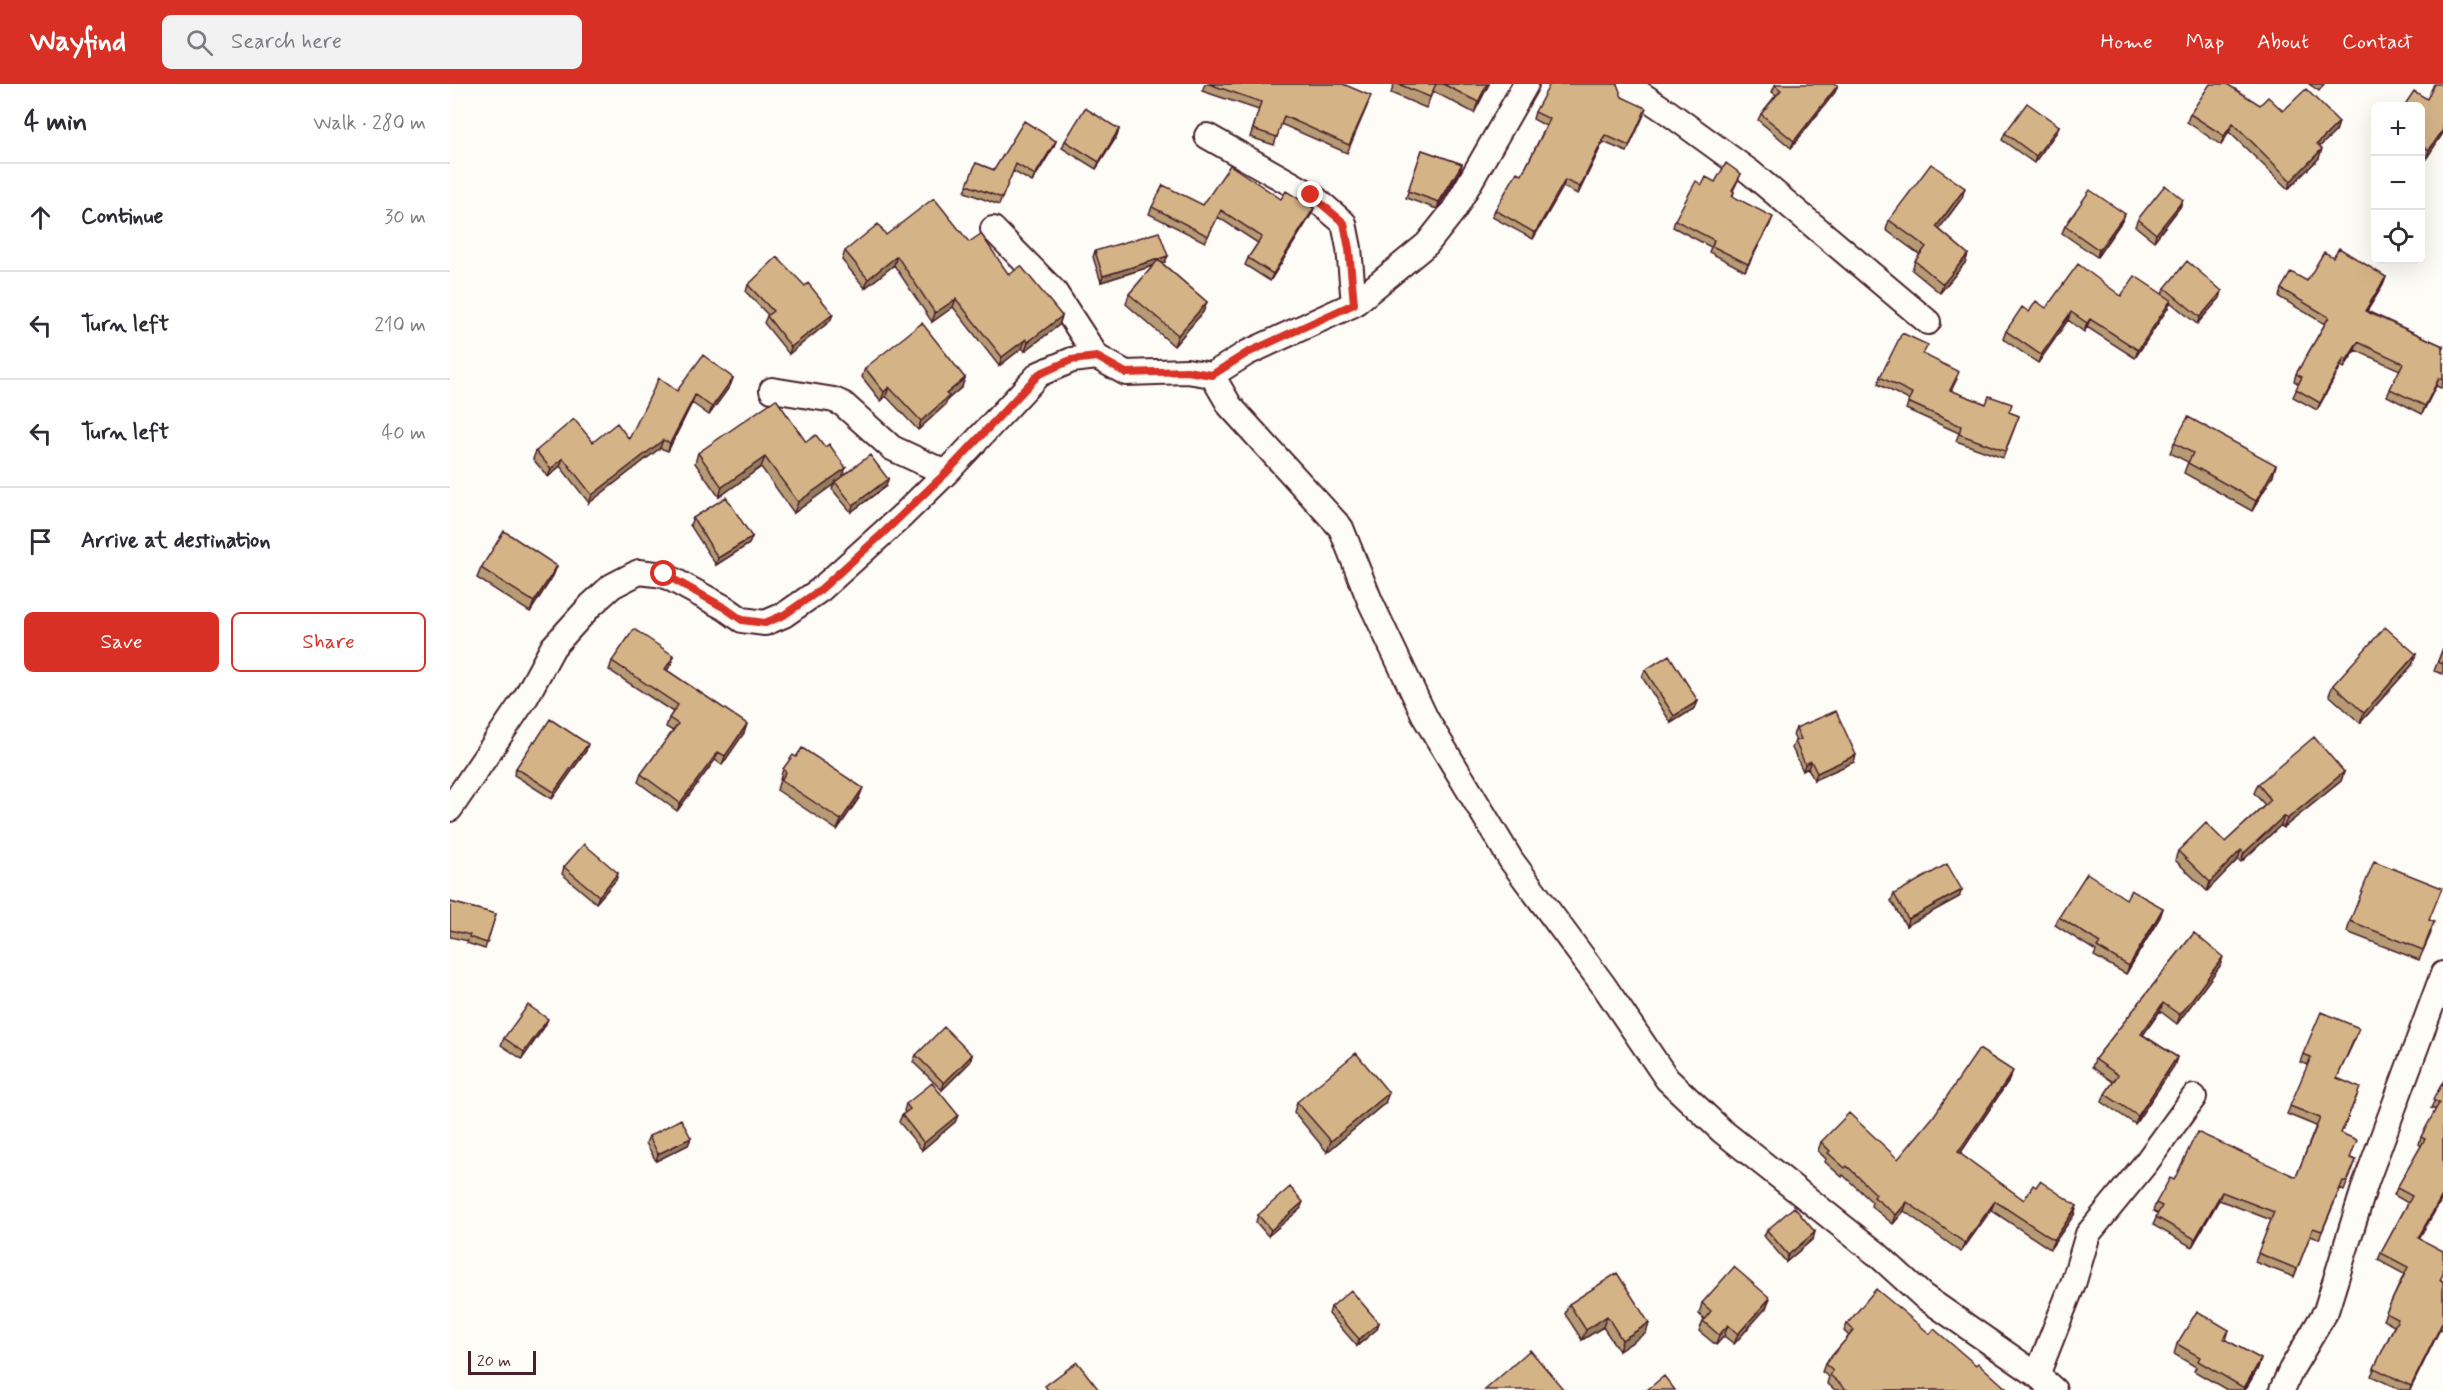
<!DOCTYPE html>
<html lang="en">
<head>
<meta charset="utf-8">
<style>
  body { margin:0; font-family:Mynerve,sans-serif; background:#f2f2f3; color:#2b2b33 }
  .controls { position:absolute; right:18px; top:18px; display:grid; overflow:hidden; border-radius:9px; box-shadow:0 6px 24px #0002 }
  .controls button { width:54px; height:54px; display:grid; place-items:center; padding:0; border:0; border-bottom:2px solid #e1e1e2; background:#fff; color:#2b2b33; font:30px sans-serif }
  .scale { position:absolute; left:18px; bottom:15px; width:68px; box-sizing:border-box; padding-left:6px; border:3px solid #4a1f2b; border-top:0; font-size:16px; line-height:21px; white-space:nowrap; color:#4a1f2b; -webkit-text-stroke:4px #fdfcf7; paint-order:stroke }
  .stop { position:absolute; width:18px; height:18px; margin:-14px; border:4px solid #d93025; border-radius:50%; background:#fff }
  .stop.end { background:#d93025; border-color:#fff; box-shadow:0 2px 6px #0008 }
  .list { margin:0; padding:0; list-style:none }
  h2 { display:flex; justify-content:space-between; align-items:center; height:78px; margin:0; padding:0 24px; font-size:26px }
  h2 small { font-size:20px; font-weight:400; color:#7c7c81 }
  .list li { display:grid; grid-template-columns:39px 1fr auto; gap:18px; align-items:center; box-sizing:border-box; height:108px; padding:0 24px; border-top:2px solid #e1e1e2 }
  .list b { display:block; font-size:22px; white-space:nowrap }
  .list em { font-size:20px; font-style:normal; color:#7c7c81 }
  .actions { display:flex; gap:12px; padding:18px 24px }
  .actions a { flex:1; padding:14px 0; border:2px solid #d93025; border-radius:9px; text-align:center; font-size:21px; color:#d93025 }
  .actions .main { background:#d93025; color:#fff }
  .icon { flex:none; width:33px; height:33px; fill:none; stroke:currentColor; stroke-width:2; stroke-linecap:round; stroke-linejoin:round }
  .map { position:relative; flex:none; width:1993px; height:1306px; overflow:hidden }
  header { display:flex; align-items:center; gap:36px; box-sizing:border-box; height:84px; padding:0 30px; background:#d93025; color:#fff }
  header strong { font-size:28px }
  nav { display:flex; gap:33px; margin-inline-start:auto; font-size:21px }
  .search { width:420px; height:54px; background:#f2f2f3; display:flex; align-items:center; gap:15px; box-sizing:border-box; padding:0 21px; border-radius:9px; color:#7c7c81; font-size:22px }
  main { display:flex }
  aside { flex:1; background:#fff }
  .map>svg:first-child { display:block }
  .lines { fill:none; stroke-linecap:round; stroke-linejoin:round }
  .minor-casing { stroke:#4a1f2b; stroke-width:28 }
  .minor { stroke:#fdfcf7; stroke-width:24 }
  .wall { fill:#b69b74; stroke:#4a1f2b; stroke-width:1.5 }
  .shaded-wall { fill:#947e5e; stroke:#4a1f2b; stroke-width:1.5 }
  .building { fill:#d4b487; stroke:#4a1f2b; stroke-width:1.5 }
  .route { stroke:#d93025; stroke-width:8 }
</style>
</head>
<body>
<header>
<strong>Wayfind</strong>
<div class="search"><svg class="icon" aria-label="search" viewBox="0 0 24 24"><circle cx="10" cy="10" r="6"/><path d="M15 15l6 6"/></svg>Search here</div>
<nav><a>Home</a><a>Map</a><a>About</a><a>Contact</a></nav>
</header>
<main>
<aside>
<h2>4 min<small>Walk · 280 m</small></h2>
<ul class="list">
<li><svg class="icon" aria-label="ahead" viewBox="0 0 24 24"><path d="M12 20V5M6 11l6-6 6 6"/></svg><div><b>Continue</b></div><em>30 m</em></li>
<li><svg class="icon" aria-label="left" viewBox="0 0 24 24"><path d="M17 20v-9H6M10 6l-5 5 5 5"/></svg><div><b>Turn left</b></div><em>210 m</em></li>
<li><svg class="icon" aria-label="left" viewBox="0 0 24 24"><path d="M17 20v-9H6M10 6l-5 5 5 5"/></svg><div><b>Turn left</b></div><em>40 m</em></li>
<li><svg class="icon" aria-label="arrive" viewBox="0 0 24 24"><path d="M6 21V4h12l-3 4 3 4H6"/></svg><div><b>Arrive at destination</b></div></li>
</ul>
<div class="actions"><a class="main">Save</a><a>Share</a></div>
</aside>
<div class="map">
<svg width="1993" height="1306" viewBox="0 0 1993 1306">
  <rect width="100%" height="100%" fill="#fdfcf7"/>
  <filter id="ink" filterUnits="userSpaceOnUse"><feTurbulence type="fractalNoise" baseFrequency=".0167" numOctaves="2"/><feDisplacementMap in="SourceGraphic" scale="12" xChannelSelector="R" yChannelSelector="G"/><feConvolveMatrix kernelMatrix="1 2 1 2 8 2 1 2 1" color-interpolation-filters="sRGB"/></filter>
  <g filter="url(#ink)">
    <g class="lines">
      <!-- minor casing -->
      <g class="minor-casing">
        <path id="minor" d="M1176,0L1219,29L1300,88L1478,238
          M757,52L861,111L894,139L899,164L904,220
          M543,145L604,207L647,273L676,289L737,287L762,291L797,269L904,220L977,160L1004,126L1076,0
          M762,291L780,322L891,444L920,517L976,635L1061,776L1154,902L1217,995L1272,1047L1427,1170L1473,1212L1587,1291L1604,1306
          M322,306L384,316L393,320L442,364L496,389
          M0,725L76,613L103,563L141,521L162,502L189,488L214,491L275,524L292,536L315,539L334,531L370,506L453,431L496,389L589,290L622,276L647,273
          M1587,1291L1624,1197L1638,1150L1696,1079L1744,1013
          M1832,1306L1841,1286L1876,1227L1916,1098L1993,890"/>
      </g>
      <!-- minor -->
      <use href="#minor" class="minor"/>
    </g>
    <!-- wall -->
    <path class="wall" d="M755,0H893L918,20L897,69L831,40L824,61L800,53L809,26L752,7Z
      M944,0H1039L1024,29L983,7L976,24L941,9Z
      M1859,0H1874L1869,7Z
      M1993,0V49L1976,75L1971,72V22L1977,15Z
      M1325,1L1385,8L1341,64L1308,36L1311,30L1326,11L1322,8Z
      M1172,13L1194,31L1177,68L1153,58L1128,110L1113,103L1083,155L1042,133L1045,126L1072,91L1096,42L1083,35L1085,28Z
      M1810,21L1833,27L1889,38L1886,47L1869,63V74L1838,105L1779,48L1771,61L1737,38L1740,30Z
      M1609,42L1606,49L1584,79L1552,56L1555,49Z
      M669,45L667,52L646,85L612,64L615,57Z
      M606,57L603,64L582,98L563,87L549,121L515,108L526,79L544,86Z
      M972,66L1012,80L1010,87L987,125L956,114Z
      M1291,90L1283,107L1284,108L1283,112L1320,140L1295,187L1259,168L1261,163L1223,143L1225,136L1265,98Z
      M1512,114L1489,145L1518,170L1515,179L1490,209L1462,186L1465,177L1470,171L1436,146L1439,136Z
      M831,115L864,124L861,131L820,197L795,181L798,174L808,159L768,133L755,158L699,130L702,123L753,121Z
      M1730,123L1704,157L1685,142L1688,135Z
      M1675,130L1672,137L1647,173L1612,149L1615,142Z
      M436,151L519,158L559,191L612,232L609,241L575,267L572,264L549,282L503,223L482,238L444,181L415,204L392,176L395,167Z
      M645,167L715,178L712,179L757,218L753,228L724,262L676,220L679,210L703,182L651,198L643,173Z
      M1883,173L1936,193L1933,201L1917,227L1993,262V299L1991,304L1986,302L1972,330L1937,312L1950,286L1905,266L1894,284L1891,282L1867,326L1843,313L1849,300L1844,297L1846,290L1875,240L1829,213L1831,205L1857,197Z
      M298,201L383,230L380,237L339,270L314,239L317,232L318,231L296,208Z
      M1715,204L1772,207L1770,214L1747,240L1720,218L1718,224L1685,274L1637,243L1634,248L1618,236L1588,279L1553,255L1556,247L1579,228L1596,224L1671,212L1712,210Z
      M1474,271L1507,295L1501,307L1569,332L1553,374L1506,357L1509,349L1456,325L1459,316L1428,300L1430,293Z
      M415,284L512,303L498,315L495,321L468,346L436,312L431,317L412,293Z
      M283,294L280,302L259,331L242,319L218,367L210,364L139,419L110,382L98,393L83,375L86,367L143,358L179,355L227,307Z
      M356,358L393,392L438,395L436,402L401,428L382,405L384,400L344,429L311,383L269,413L245,379L248,369Z
      M1724,359L1826,381L1823,391L1802,427L1734,389L1738,378L1720,369Z
      M243,434L302,453L299,460L266,481L240,441Z
      M107,482L103,492L80,528L27,494L31,484Z
      M1993,564V590L1984,587Z
      M1966,570L1962,581L1910,639L1879,611L1883,601Z
      M162,577L221,581L217,586L297,640L294,649L272,681L265,676L227,727L188,698L191,690L223,647L216,643L219,634L223,628L159,586Z
      M1195,586L1248,617L1245,624L1221,639L1192,593Z
      M1346,644L1404,678L1364,696L1358,684L1353,687L1342,664L1345,657H1346L1343,651Z
      M85,658L136,667L102,715L64,691L66,684Z
      M346,673L409,714L387,746L327,706L333,685Z
      M1894,688L1891,697L1833,744L1831,741L1791,778L1788,775L1757,807L1725,776L1728,767L1775,758L1815,721L1804,709L1808,700Z
      M114,783L168,789L166,796L146,819L112,790Z
      M1444,810L1509,813L1456,842L1441,817Z
      M1676,815L1713,824L1710,833L1676,890L1644,872L1646,867L1605,841L1609,833Z
      M0,818L46,830L35,865L17,859L18,857L0,853Z
      M1980,836L1981,849L1969,876L1897,848L1900,837Z
      M1744,849L1770,882L1727,940L1710,927L1693,951L1727,973L1724,982L1685,1040L1652,1018L1655,1010L1663,998L1642,983L1645,975Z
      M95,942L72,975L51,961L54,954Z
      M1906,953L1887,994L1907,1012L1891,1049L1900,1074L1906,1076L1894,1107L1890,1105L1869,1155L1860,1152L1844,1193L1805,1178L1821,1136L1769,1116L1742,1163L1703,1141L1708,1130L1703,1127L1706,1119L1724,1096L1846,1093L1866,1042L1837,1030L1858,981L1850,978L1853,970Z
      M466,971H522L520,978L492,1006L463,978Z
      M1559,996L1510,1070L1574,1116L1627,1122L1624,1131L1600,1165L1541,1126L1511,1168L1454,1127L1443,1140L1421,1122L1422,1118L1393,1091L1392,1093L1375,1078L1376,1075L1368,1067L1371,1058L1448,1075Z
      M1993,998V1113L1969,1154L1991,1196L1993,1197V1246L1990,1245L1960,1306H1951L1921,1292L1944,1242L1933,1236L1954,1190L1928,1176L1931,1169L1958,1119L1944,1111L1947,1104L1971,1062L1969,1060L1971,1053L1986,1026L1981,1024Z
      M847,1018L935,1019L877,1068L844,1028Z
      M456,1020L508,1031L505,1038L472,1066L449,1038L452,1031L455,1029L454,1027Z
      M199,1052L241,1054L238,1061L206,1077L196,1059Z
      M850,1125L818,1152L806,1138L808,1131Z
      M1317,1146L1363,1155L1336,1178L1314,1152Z
      M1252,1219L1316,1224L1284,1260L1274,1252L1266,1261L1249,1247L1254,1235L1249,1230Z
      M1119,1220L1199,1239L1196,1249L1169,1267L1153,1243L1132,1256L1115,1230Z
      M881,1223L927,1245L907,1262L879,1230Z
      M1397,1240L1480,1250L1526,1281L1558,1306H1385L1377,1299L1379,1293L1372,1288L1375,1280L1399,1252L1394,1247Z
      M1779,1246L1776,1256L1811,1275L1807,1286L1795,1306H1777L1744,1287L1746,1283L1724,1270L1727,1260Z"/>
    <!-- shaded-wall -->
    <path class="shaded-wall" d="M1037,0H1039L1024,29L1028,18Z
      M1388,1L1385,8L1341,64L1344,57Z
      M1889,38L1886,47L1863,69L1867,60Z
      M1783,39L1779,48L1771,61L1774,52Z
      M1609,42L1606,49L1584,79L1586,72Z
      M669,45L667,52L646,85L649,78Z
      M1993,46V49L1976,75L1979,66Z
      M1155,51L1153,58L1128,110L1130,103Z
      M606,57L603,64L582,98L585,91Z
      M1872,65L1869,74L1838,105L1841,97Z
      M1012,80L1010,87L987,125L989,118Z
      M1115,96L1113,103L1083,155L1085,149Z
      M1515,104L1512,114L1483,153L1486,143Z
      M1733,116L1730,123L1704,157L1706,150Z
      M864,124L861,131L820,197L823,190Z
      M1675,130L1672,137L1647,173L1649,166Z
      M1323,133L1320,140L1295,187L1298,180Z
      M1518,170L1515,179L1490,209L1493,200Z
      M447,172L444,181L415,204L418,195Z
      M718,172L715,178L651,198L653,192Z
      M1936,193L1933,201L1912,235L1915,227Z
      M1772,207L1770,214L1747,240L1750,233Z
      M506,215L503,223L482,238L485,229Z
      M1721,216L1718,224L1685,274L1688,266Z
      M757,218L753,228L724,262L728,251Z
      M1621,228L1618,236L1588,279L1591,271Z
      M383,230L380,237L339,270L341,263Z
      M612,232L609,241L575,267L578,258Z
      M1640,235L1637,243L1634,248L1637,239Z
      M576,255L572,264L549,282L552,273Z
      M1908,258L1905,266L1894,284L1897,276Z
      M1894,274L1891,282L1867,326L1870,319Z
      M283,294L280,302L259,331L262,323Z
      M515,294L512,303L498,315L495,321L468,346L471,337L496,310Z
      M1989,294L1986,302L1972,330L1975,322Z
      M439,303L436,312L431,317L434,308Z
      M245,311L242,319L218,367L220,359Z
      M213,356L210,364L139,419L142,411Z
      M315,373L311,383L269,413L272,403Z
      M113,374L110,382L98,393L101,385Z
      M1826,381L1823,391L1802,427L1806,417Z
      M396,384L392,394L385,398L384,400L344,429L348,418Z
      M438,395L436,402L401,428L403,421Z
      M302,453L299,460L266,481L268,474Z
      M107,482L103,492L80,528L84,518Z
      M1966,570L1962,581L1910,639L1914,629Z
      M224,572L221,581L212,593L215,585Z
      M1248,617L1245,624L1221,639L1224,632Z
      M297,640L294,649L272,681L275,672Z
      M138,660L136,667L102,715L104,708Z
      M268,668L265,676L227,727L230,719Z
      M1406,671L1404,678L1364,696L1367,689Z
      M1361,677L1358,684L1353,687L1355,680Z
      M1894,688L1891,697L1833,744L1837,735Z
      M413,704L409,714L387,746L391,736Z
      M1834,732L1831,741L1791,778L1794,769Z
      M1791,766L1788,775L1757,807L1760,798Z
      M168,789L166,796L146,819L149,812Z
      M1512,806L1509,813L1456,842L1458,835Z
      M1713,824L1710,833L1676,890L1679,882Z
      M1773,873L1770,882L1727,940L1730,931Z
      M1713,919L1710,927L1688,958L1691,950Z
      M98,935L95,942L72,975L74,968Z
      M522,971L520,978L492,1006L494,999Z
      M1727,973L1724,982L1685,1040L1688,1032Z
      M1563,987L1559,996L1505,1077L1508,1068Z
      M939,1009L935,1019L877,1068L881,1057Z
      M508,1031L505,1038L472,1066L474,1059Z
      M241,1054L238,1061L206,1077L208,1070Z
      M1772,1108L1769,1116L1742,1163L1745,1155Z
      M1993,1110V1113L1965,1161L1968,1154Z
      M1545,1117L1541,1126L1511,1168L1515,1159Z
      M853,1118L850,1125L818,1152L821,1146Z
      M1457,1118L1454,1127L1443,1140L1446,1131Z
      M1627,1122L1624,1131L1600,1165L1604,1156Z
      M1365,1148L1363,1155L1336,1178L1338,1171Z
      M1320,1214L1316,1224L1284,1260L1288,1250Z
      M1157,1232L1153,1243L1132,1256L1136,1246Z
      M1992,1237L1990,1245L1960,1306L1961,1302Z
      M929,1239L927,1245L907,1262L909,1255Z
      M1199,1239L1196,1249L1169,1267L1172,1256Z
      M1278,1241L1274,1252L1266,1261L1269,1251Z
      M1811,1275L1807,1286L1795,1306H1794Z"/>
    <!-- building -->
    <path class="building" d="M759,0H893L921,12L899,61L834,32L827,53L803,45L811,18Z
      M948,0H986L980,13Z
      M993,0H1037L1028,18Z
      M1100,0H1167L1172,13L1196,24L1179,62L1155,51L1130,103L1115,96L1085,149L1045,126L1067,88L1072,91L1100,35L1085,28Z
      M1326,0H1386L1388,1L1344,57L1311,30L1331,6L1325,1Z
      M1760,0H1777L1810,21L1818,13L1833,27L1856,5L1889,38L1867,60L1872,65L1841,97L1783,39L1774,52L1740,30Z
      M1984,0H1993V46L1979,66L1971,61V22H1954L1964,7L1977,15Z
      M1577,19L1609,42L1586,72L1555,49Z
      M635,24L669,45L649,78L615,57Z
      M574,37L606,57L585,91L566,80L552,114L517,101L526,79L544,86Z
      M972,66L1012,80L989,118L958,107Z
      M1276,79L1291,90L1282,106L1284,108L1282,112L1323,133L1298,180L1262,162L1264,156L1225,136L1246,97L1252,101L1256,93L1265,98Z
      M1481,80L1515,104L1486,143L1518,170L1493,200L1465,177L1476,163L1439,136Z
      M780,81L831,115L836,107L864,124L823,190L798,174L812,153L771,126L758,152L702,123L713,101L753,121Z
      M1715,101L1733,116L1706,150L1688,135Z
      M1640,106L1675,130L1649,166L1615,142Z
      M484,114L519,158L531,150L559,191L571,182L612,232L578,258L576,255L552,273L506,215L485,229L447,172L418,195L395,167L428,140L436,151Z
      M709,148L718,172L653,192L645,167Z
      M1889,164L1936,193L1915,227L1993,262V296L1989,294L1975,322L1940,305L1953,279L1908,258L1897,276L1894,274L1870,319L1846,305L1852,293L1846,290L1879,233L1831,205L1841,188L1857,197L1874,168L1883,173Z
      M327,173L355,202L358,199L383,230L341,263L317,232L323,227L298,201Z
      M708,176L757,218L728,251L679,210Z
      M1737,177L1772,207L1750,233L1715,204Z
      M1628,180L1671,212L1685,192L1721,216L1688,266L1640,235L1637,239L1621,228L1591,271L1556,247L1572,223L1579,228L1586,217L1596,224Z
      M472,239L515,294L496,310L499,312L471,337L439,303L434,308L415,284Z
      M1452,249L1478,261L1473,270L1509,288L1500,306L1536,320L1539,312L1562,320L1559,328L1569,332L1555,367L1509,350L1511,342L1458,318L1462,309L1430,293Z
      M253,271L283,294L262,323L245,311L220,359L213,356L142,411L113,374L101,385L86,367L124,335L143,358L167,339L179,355L209,294L227,307Z
      M326,315L356,358L366,351L375,363L379,360L396,384L348,418L315,373L272,403L248,369Z
      M1738,333L1826,381L1806,417L1738,379L1743,369L1724,359Z
      M420,371L438,395L403,421L385,398Z
      M276,413L302,453L268,474L243,434Z
      M54,447L107,482L84,518L31,484Z
      M1935,543L1966,570L1914,629L1883,601Z
      M184,545L224,572L215,585L297,640L275,672L268,668L230,719L191,690L228,640L219,634L228,621L162,577Z
      M1993,564V580L1988,578Z
      M1219,571L1248,617L1224,632L1195,586Z
      M1386,627L1406,671L1367,689L1361,677L1355,680L1345,657L1351,655L1346,644Z
      M100,635L138,660L104,708L66,684L84,657L85,658Z
      M1864,653L1894,688L1837,735L1834,732L1794,769L1791,766L1760,798L1728,767L1756,739L1775,758L1821,716L1808,700Z
      M352,664L413,704L391,736L331,696L336,688L333,685L343,671L346,673Z
      M134,760L168,789L149,812L114,783Z
      M1924,777L1992,804L1979,836L1984,838L1973,866L1900,837Z
      M1497,780L1512,806L1458,835L1444,810Z
      M1637,789L1676,815L1681,806L1713,824L1679,882L1647,863L1650,859L1609,833Z
      M0,818L46,830L37,859L19,853L20,851L0,846Z
      M1744,849L1773,873L1730,931L1713,919L1691,950L1727,973L1688,1032L1655,1010L1668,991L1645,975Z
      M78,921L98,935L74,968L54,954Z
      M1871,928L1909,944L1887,994L1910,1004L1891,1049L1907,1056L1900,1074L1906,1076L1897,1098L1893,1097L1872,1147L1863,1144L1847,1185L1808,1169L1824,1128L1772,1108L1745,1155L1706,1133L1712,1122L1706,1119L1720,1094L1724,1096L1747,1048L1846,1093L1870,1034L1840,1022L1861,973L1853,970Z
      M494,943L522,971L494,999L466,971Z
      M1529,965L1563,987L1508,1068L1574,1116L1583,1101L1586,1103L1590,1097L1627,1122L1604,1156L1545,1117L1515,1159L1457,1118L1446,1131L1424,1113L1426,1110L1397,1082L1395,1084L1378,1069L1380,1067L1371,1058L1399,1029L1448,1075L1483,1033Z
      M906,969L939,1009L881,1057L847,1018Z
      M1993,998V1110L1968,1154L1993,1167V1190L1990,1196L1993,1197V1237L1961,1302L1924,1284L1948,1235L1936,1229L1958,1183L1931,1169L1962,1112L1947,1104L1975,1055L1971,1053L1989,1019L1983,1016Z
      M482,999L508,1031L474,1059L452,1031L460,1025L456,1020Z
      M231,1035L241,1054L208,1070L199,1052Z
      M840,1103L853,1118L821,1146L808,1131Z
      M1344,1123L1365,1148L1338,1171L1317,1146Z
      M1284,1183L1320,1214L1288,1250L1278,1241L1269,1251L1253,1237L1261,1227L1252,1219Z
      M1167,1189L1199,1239L1172,1256L1157,1232L1136,1246L1119,1220Z
      M1426,1205L1480,1250L1484,1245L1526,1281L1528,1279L1558,1306H1397L1380,1291L1383,1287L1375,1280L1404,1246L1397,1240Z
      M901,1206L929,1239L909,1255L881,1223Z
      M1747,1227L1779,1246L1774,1255L1811,1275L1794,1304L1748,1277L1750,1273L1727,1260Z
      M1080,1266L1114,1306H1035Z
      M627,1278L649,1306H598L595,1302Z
      M1214,1292L1225,1306H1197Z"/>
  </g>
  <g class="lines" filter="url(#ink)">
    <!-- route -->
    <path class="route" d="M214,490L275,524L292,536L315,539L334,531L370,506L431,451L496,389L589,290L621,276L647,273L676,289L737,287L762,291L797,269L904,220L899,165L894,139L861,111"/>
  </g>
</svg>
<div class="controls">
<button>+</button>
<button>−</button>
<button><svg class="icon" aria-label="locate" viewBox="0 0 24 24"><circle cx="12" cy="12" r="6"/><path d="M12 2v4M12 18v4M2 12h4M18 12h4"/></svg></button>
</div>
<div class="scale">20 m</div>
<div class="stop" style="left:214px;top:490px"></div>
<div class="stop end" style="left:861px;top:111px"></div>
</div>
</main>
</body>
</html>
